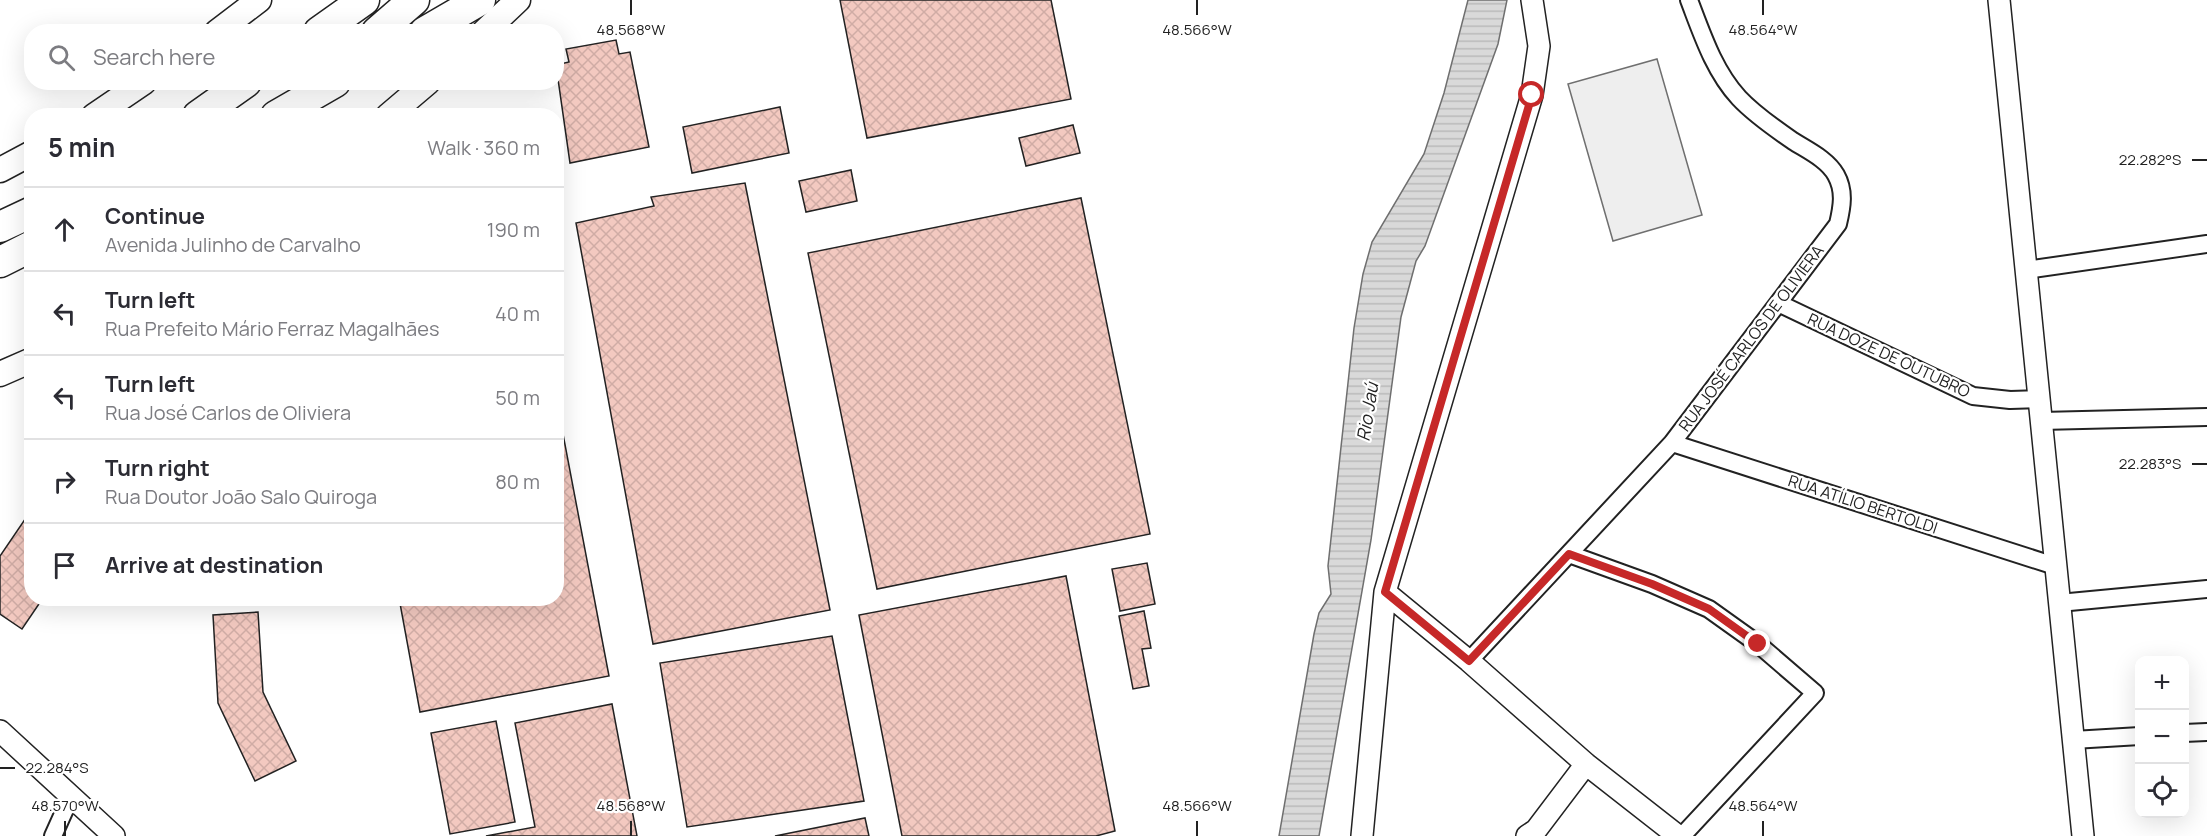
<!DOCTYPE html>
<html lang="en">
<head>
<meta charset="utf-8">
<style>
  body { margin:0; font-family:Manrope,sans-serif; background:#f2f2f3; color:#2b2b33 }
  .controls { position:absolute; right:18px; bottom:18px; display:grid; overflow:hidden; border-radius:12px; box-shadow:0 6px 24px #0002 }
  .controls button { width:54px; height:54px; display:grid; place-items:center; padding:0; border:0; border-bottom:2px solid #e1e1e2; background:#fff; color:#2b2b33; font:30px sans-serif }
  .stop { position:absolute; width:18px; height:18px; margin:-14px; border:4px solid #c62828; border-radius:50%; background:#fff }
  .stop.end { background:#c62828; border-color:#fff; box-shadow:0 2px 6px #0008 }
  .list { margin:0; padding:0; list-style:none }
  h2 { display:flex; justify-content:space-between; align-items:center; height:78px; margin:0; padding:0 24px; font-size:26px }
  h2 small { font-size:20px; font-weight:400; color:#7c7c81 }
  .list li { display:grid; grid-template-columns:39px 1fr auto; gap:18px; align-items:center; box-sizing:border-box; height:84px; padding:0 24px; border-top:2px solid #e1e1e2 }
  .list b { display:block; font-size:22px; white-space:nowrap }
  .list p { margin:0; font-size:20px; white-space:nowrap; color:#7c7c81 }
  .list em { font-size:20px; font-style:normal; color:#7c7c81 }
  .icon { flex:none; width:33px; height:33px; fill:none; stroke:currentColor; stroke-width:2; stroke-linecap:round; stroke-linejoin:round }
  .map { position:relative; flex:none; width:2207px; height:836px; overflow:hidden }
  .search { position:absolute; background:#fff; box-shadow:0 6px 24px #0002; left:24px; top:24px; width:540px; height:66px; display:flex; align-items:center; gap:15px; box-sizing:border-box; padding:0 21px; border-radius:24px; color:#7c7c81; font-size:22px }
  .panel { position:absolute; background:#fff; box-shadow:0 6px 24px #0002; left:24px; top:108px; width:540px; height:498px; border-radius:24px }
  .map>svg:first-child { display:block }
  .green { fill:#eee; stroke:#6f6f6f; stroke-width:1.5 }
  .water { fill:url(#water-rules); stroke:#6f6f6f; stroke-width:1.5 }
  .building { fill:url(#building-cross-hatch); stroke:#222; stroke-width:1.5 }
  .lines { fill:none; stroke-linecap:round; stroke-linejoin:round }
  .minor-casing { stroke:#222; stroke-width:20 }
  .tertiary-casing { stroke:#222; stroke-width:24 }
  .secondary-casing { stroke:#222; stroke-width:27 }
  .motorway-casing { stroke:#222; stroke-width:33 }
  .minor { stroke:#fff; stroke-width:16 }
  .tertiary { stroke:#fff; stroke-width:21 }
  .secondary { stroke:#fff; stroke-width:24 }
  .motorway { stroke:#fff; stroke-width:30 }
  .route { stroke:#c62828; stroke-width:8 }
  .ticks { fill:none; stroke:#222; stroke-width:2 }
  .labels { text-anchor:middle; stroke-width:4.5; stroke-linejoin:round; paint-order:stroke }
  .street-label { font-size:16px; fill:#222; stroke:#fff }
  .water-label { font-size:18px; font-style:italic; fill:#222; stroke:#fff }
  .ticks-label { font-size:15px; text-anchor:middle; fill:#222; stroke:#fff; stroke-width:4.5; stroke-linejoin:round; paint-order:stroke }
</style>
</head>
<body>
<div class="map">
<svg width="2207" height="836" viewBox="0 0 2207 836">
  <defs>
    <pattern id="water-rules" width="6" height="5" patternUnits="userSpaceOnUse" patternTransform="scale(1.5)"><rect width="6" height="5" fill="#d9d9d9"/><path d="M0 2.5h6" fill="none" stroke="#bababa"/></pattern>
    <pattern id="building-cross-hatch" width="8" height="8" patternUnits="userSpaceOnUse" patternTransform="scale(1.5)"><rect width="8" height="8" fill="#f3c9c0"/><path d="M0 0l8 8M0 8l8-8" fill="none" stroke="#d0aca5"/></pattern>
  </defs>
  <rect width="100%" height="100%" fill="#fff"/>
  <!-- green -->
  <path class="green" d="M1657,59L1702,215L1613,241L1568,84Z"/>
  <!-- water -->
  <path class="water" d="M1468,0H1507L1498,44L1425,246L1416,261L1401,317L1371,540L1319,836H1279L1314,634L1319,613L1331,594L1328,566L1354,328L1363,274L1372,242L1424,154L1444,93Z"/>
  <!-- building -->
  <path class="building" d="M840,0H1051L1071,99L867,138Z
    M616,40L619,54L630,52L649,147L570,163L556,65L569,62L566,49Z
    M780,107L789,153L692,173L683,127Z
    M1073,125L1080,153L1026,166L1019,138Z
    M851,170L857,201L806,212L799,181Z
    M745,183L830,610L653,644L576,223L654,206L651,197Z
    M1081,198L1150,534L877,589L808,253Z
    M556,353L561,374L556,375Z
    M556,413H559L609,676L420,712L399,598H556Z
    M32,509V598H43L22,629L0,614V556Z
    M1147,563L1155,604L1120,611L1112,569Z
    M1066,576L1115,831L1096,836H902L859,615Z
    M1144,611L1151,648L1142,649L1149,686L1133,689L1119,616Z
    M258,612L263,692L296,761L255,781L218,703L213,615Z
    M832,636L864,801L687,827L660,663Z
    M612,704L637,836H486L535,827L515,723Z
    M496,721L515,822L450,834L431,733Z
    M865,818L869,836H775Z"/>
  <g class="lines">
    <!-- minor casing -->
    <g class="minor-casing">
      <path id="minor" d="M2026,270L2207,244
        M1778,303L1973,396L2010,400L2038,399
        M2041,421L2207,417
        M1672,443L2055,566
        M1569,554L1652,584L1709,609L1758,644L1815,693L1682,836
        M2059,603L2207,589
        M1469,661L1672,443L1838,224C1842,207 1845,191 1836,175C1827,159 1807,150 1793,141C1774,128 1754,114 1739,98C1714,71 1702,34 1689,0
        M2184,733L2207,732
        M2073,740L2140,736
        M53,836L71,796"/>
    </g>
    <!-- tertiary casing -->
    <g class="tertiary-casing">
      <path id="tertiary" d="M1999,0L2083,836
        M1385,592L1469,661L1586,764L1678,836
        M0,731L114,836
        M1362,836L1385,592L1532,95L1539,46L1532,0
        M1527,836L1536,830L1586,764"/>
    </g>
    <!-- secondary casing -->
    <g class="secondary-casing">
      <path id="secondary" d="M217,32L259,0
        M484,32L518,0
        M94,116L144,82
        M388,116L428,82
        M0,170L32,153
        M0,374L32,360"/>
    </g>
    <!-- motorway casing -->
    <g class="motorway-casing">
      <path id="motorway" d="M319,32L364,0
        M377,32L414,0
        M425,32L480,0
        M198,116L246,82
        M276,116L335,82
        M0,227L32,212
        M0,262L32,246"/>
    </g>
    <!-- minor -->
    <use href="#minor" class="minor"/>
    <!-- tertiary -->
    <use href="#tertiary" class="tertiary"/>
    <!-- secondary -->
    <use href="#secondary" class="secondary"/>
    <!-- motorway -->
    <use href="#motorway" class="motorway"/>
  </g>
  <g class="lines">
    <!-- route -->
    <path class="route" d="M1532,95L1385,592L1469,661L1569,554L1652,584L1709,609L1758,644"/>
  </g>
  <!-- ticks -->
  <path class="ticks" d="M631,0V15M1197,0V15M1763,0V15M2192,160H2207M2192,464H2207M0,768H15M65,821V836M631,821V836M1197,821V836M1763,821V836"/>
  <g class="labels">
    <!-- street labels -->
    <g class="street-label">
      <text transform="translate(1751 338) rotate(-53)" y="6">RUA JOSÉ CARLOS DE OLIVIERA</text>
      <text transform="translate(1889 355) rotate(25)" y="6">RUA DOZE DE OUTUBRO</text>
      <text transform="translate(1863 504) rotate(18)" y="6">RUA ATÍLIO BERTOLDI</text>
    </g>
    <!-- water labels -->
    <g class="water-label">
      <text transform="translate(1368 412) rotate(-81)" y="6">Rio Jaú</text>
    </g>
  </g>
  <g class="ticks-label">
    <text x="631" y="35">48.568°W</text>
    <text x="1197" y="35">48.566°W</text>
    <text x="1763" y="35">48.564°W</text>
    <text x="2150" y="165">22.282°S</text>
    <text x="2150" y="469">22.283°S</text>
    <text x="57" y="773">22.284°S</text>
    <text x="65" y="811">48.570°W</text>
    <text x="631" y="811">48.568°W</text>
    <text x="1197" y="811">48.566°W</text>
    <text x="1763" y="811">48.564°W</text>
  </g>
</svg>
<div class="controls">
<button>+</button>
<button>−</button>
<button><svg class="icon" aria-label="locate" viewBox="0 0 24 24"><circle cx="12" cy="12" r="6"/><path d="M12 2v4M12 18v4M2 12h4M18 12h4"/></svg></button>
</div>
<div class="stop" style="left:1532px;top:95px"></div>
<div class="stop end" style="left:1758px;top:644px"></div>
<div class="search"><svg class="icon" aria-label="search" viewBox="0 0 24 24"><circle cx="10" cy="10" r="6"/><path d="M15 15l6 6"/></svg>Search here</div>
<section class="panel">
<h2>5 min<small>Walk · 360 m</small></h2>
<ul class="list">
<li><svg class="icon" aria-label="ahead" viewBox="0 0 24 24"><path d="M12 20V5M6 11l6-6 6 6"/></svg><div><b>Continue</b><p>Avenida Julinho de Carvalho</p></div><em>190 m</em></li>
<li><svg class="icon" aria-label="left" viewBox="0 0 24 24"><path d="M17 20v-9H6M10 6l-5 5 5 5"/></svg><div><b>Turn left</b><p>Rua Prefeito Mário Ferraz Magalhães</p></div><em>40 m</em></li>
<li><svg class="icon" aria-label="left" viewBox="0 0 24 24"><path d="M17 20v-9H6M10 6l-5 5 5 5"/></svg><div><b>Turn left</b><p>Rua José Carlos de Oliviera</p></div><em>50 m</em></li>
<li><svg class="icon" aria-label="right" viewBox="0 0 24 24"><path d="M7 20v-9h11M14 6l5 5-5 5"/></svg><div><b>Turn right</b><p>Rua Doutor João Salo Quiroga</p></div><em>80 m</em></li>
<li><svg class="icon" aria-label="arrive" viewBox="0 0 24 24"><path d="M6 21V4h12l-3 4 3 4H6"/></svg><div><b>Arrive at destination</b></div></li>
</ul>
</section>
</div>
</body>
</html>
